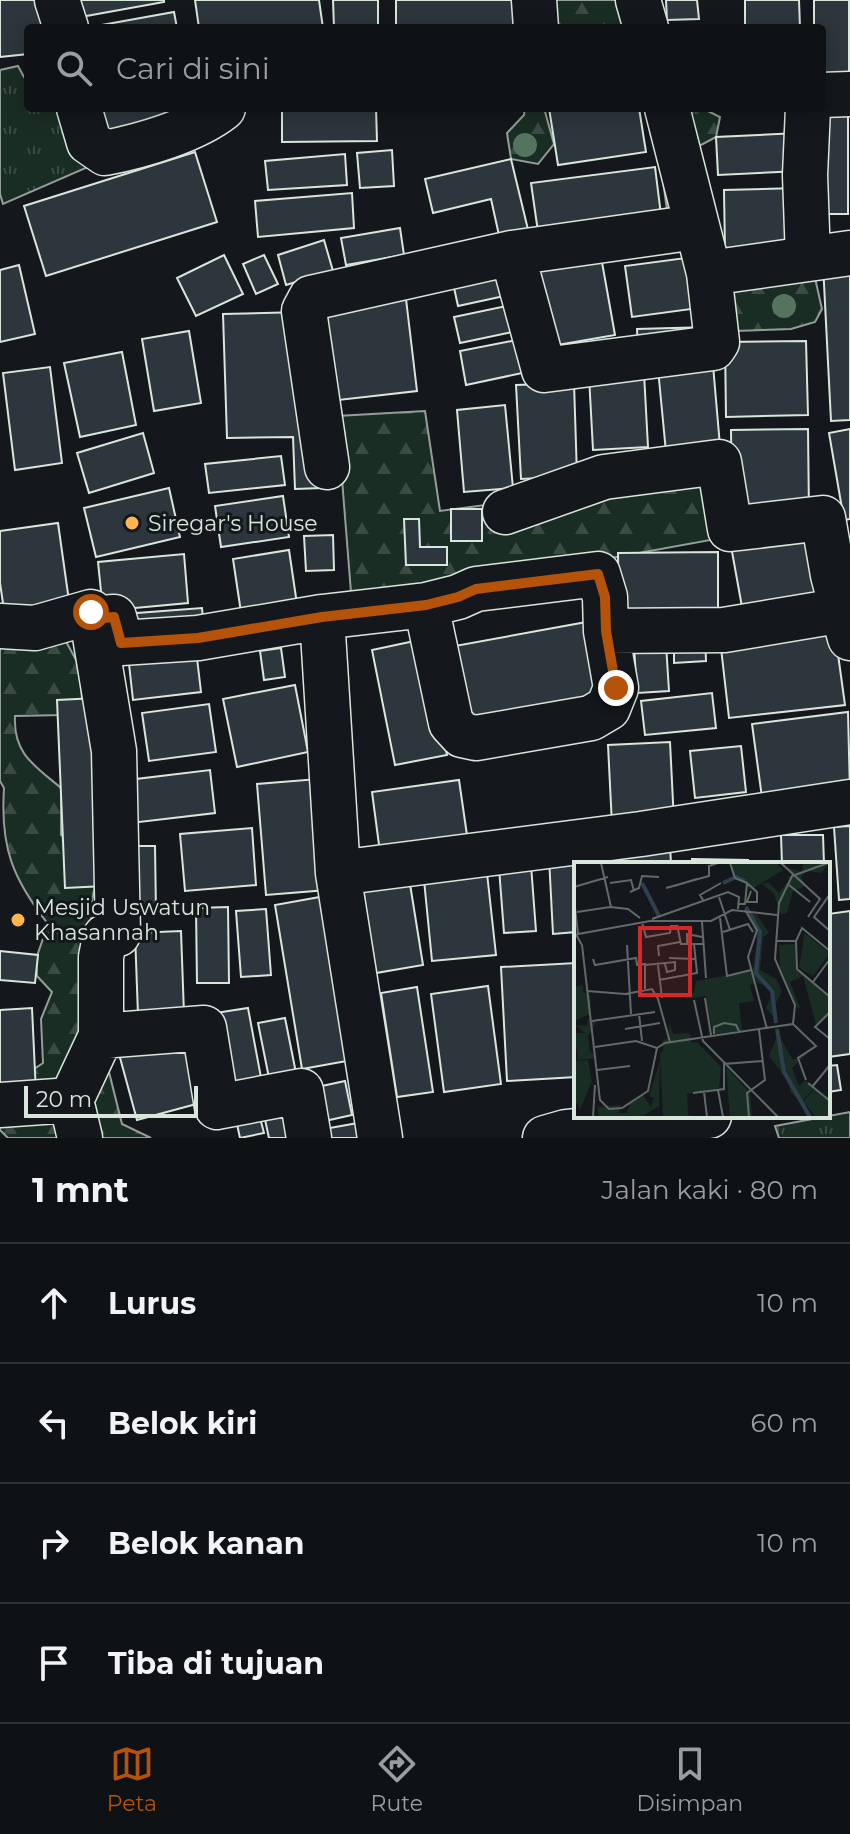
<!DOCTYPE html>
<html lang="id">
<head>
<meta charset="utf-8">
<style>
  body { margin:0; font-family:Montserrat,sans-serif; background:#1d2022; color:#f1f3f6 }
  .scale { position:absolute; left:24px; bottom:20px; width:174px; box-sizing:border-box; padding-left:8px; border:4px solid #d8e6dc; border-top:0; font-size:22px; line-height:28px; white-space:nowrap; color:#d8e6dc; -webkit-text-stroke:6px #14181c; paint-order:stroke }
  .stop { position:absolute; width:24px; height:24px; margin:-18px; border:6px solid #b45309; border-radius:50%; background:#fff }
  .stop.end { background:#b45309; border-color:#fff; box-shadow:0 2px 8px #0008 }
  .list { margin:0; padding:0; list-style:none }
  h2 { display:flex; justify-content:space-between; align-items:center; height:104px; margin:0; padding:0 32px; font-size:34px }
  h2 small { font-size:26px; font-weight:400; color:#9b9ea0 }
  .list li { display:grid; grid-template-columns:52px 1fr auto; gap:24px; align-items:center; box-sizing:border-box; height:120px; padding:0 32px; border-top:2px solid #2f3234 }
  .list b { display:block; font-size:30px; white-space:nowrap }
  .list em { font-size:26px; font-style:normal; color:#9b9ea0 }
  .icon { flex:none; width:44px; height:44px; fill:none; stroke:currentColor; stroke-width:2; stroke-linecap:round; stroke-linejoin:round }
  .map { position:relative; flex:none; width:850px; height:1138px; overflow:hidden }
  .search { position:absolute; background:#0f1215; box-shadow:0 4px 20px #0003; left:24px; right:24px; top:24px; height:88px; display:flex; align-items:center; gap:20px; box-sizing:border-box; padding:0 28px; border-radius:8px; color:#9b9ea0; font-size:30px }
  .sheet { height:584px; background:#0f1215 }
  nav { display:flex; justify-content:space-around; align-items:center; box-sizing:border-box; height:112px; border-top:2px solid #2f3234; background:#0f1215; font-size:22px; color:#9b9ea0 }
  nav a { display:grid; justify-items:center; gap:4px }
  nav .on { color:#b45309 }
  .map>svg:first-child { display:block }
  .grass { fill:url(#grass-tufts); stroke:#939e99; stroke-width:2 }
  .forest { fill:url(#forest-firs); stroke:#939e99; stroke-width:2 }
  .building { fill:#2c363c; stroke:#d8e6dc; stroke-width:2 }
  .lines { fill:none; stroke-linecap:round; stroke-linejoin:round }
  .minor-casing { stroke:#d8e6dc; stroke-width:47 }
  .minor { stroke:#14181c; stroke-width:44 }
  .tree { fill:#55745f }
  .route { stroke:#b45309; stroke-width:10 }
  .poi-dot { fill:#ffb74d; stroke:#14181c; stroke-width:3 }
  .labels { text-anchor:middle; stroke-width:6; stroke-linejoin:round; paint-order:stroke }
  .poi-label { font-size:22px; fill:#d8e6dc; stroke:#14181c; text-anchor:start }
  .inset-river { fill:none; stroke:#2f3f4d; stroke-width:4 }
  .inset-road { fill:none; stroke:#626a69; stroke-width:2 }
  .view { fill:#d62828; fill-opacity:0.15; stroke:#d62828; stroke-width:4 }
  .inset-edge { fill:none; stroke:#d8e6dc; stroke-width:4 }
</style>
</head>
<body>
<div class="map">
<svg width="850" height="1138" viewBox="0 0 850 1138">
  <defs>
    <pattern id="grass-tufts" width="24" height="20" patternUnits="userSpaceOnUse" patternTransform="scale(2)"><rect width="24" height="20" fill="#1a2d24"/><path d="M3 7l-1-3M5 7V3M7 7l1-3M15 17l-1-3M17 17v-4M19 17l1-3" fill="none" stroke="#3b4b43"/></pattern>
    <pattern id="forest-firs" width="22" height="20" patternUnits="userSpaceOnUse" patternTransform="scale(2)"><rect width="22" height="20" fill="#1a2d24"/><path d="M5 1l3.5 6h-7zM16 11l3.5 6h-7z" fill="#3b4b43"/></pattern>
  </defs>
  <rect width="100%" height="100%" fill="#14181c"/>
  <!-- grass -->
  <path class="grass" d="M18,66L24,77L28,76V108H70L88,167L3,204L0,194V70Z
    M850,1112V1138H779L775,1126Z"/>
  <!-- forest -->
  <path class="forest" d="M548,0H636L637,10L667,20L666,28H545Z
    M525,108H544L554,144L538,164L511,159L507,133L524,115Z
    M653,108H702L720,117L716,137L697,147L710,254L815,278L822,309L815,322L791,329L735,331L709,273L670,232Z
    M425,411L440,511L713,475L716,539L352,605L337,416Z
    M0,622L58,627L80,667L82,699L64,715L15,716C13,754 35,766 61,788V835L100,862L89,915L105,937L108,1068L122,1124L151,1138H8L0,1130V1092L43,1063L41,1019L52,992L37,976L36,959L48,924C13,879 0,848 4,788L0,781Z"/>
  <!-- building -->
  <path class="building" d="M0,0H52L55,28H28V54L0,57Z
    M71,0H164V2L75,18Z
    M195,0H319L323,28H199Z
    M333,0H378V28H334Z
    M396,0H521V28H396Z
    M666,0H697L699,19L667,20Z
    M745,0H799L800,28H745Z
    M814,0H849V84H822V28H814Z
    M174,12L177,28H85Z
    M848,106V214H812V108Z
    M94,108H192L193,115L99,132Z
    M282,108H376L377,141L282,142Z
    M549,108H639L646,152L558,165Z
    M798,133L800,171L718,175L716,137Z
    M392,150L394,186L360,188L357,153Z
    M195,152L217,222L46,276L24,206Z
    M345,154L347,185L268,190L265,161Z
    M511,159L531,242L502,249L491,199L433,213L425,179Z
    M655,167L662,223L539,239L531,183Z
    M798,188L800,248L725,251L724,190Z
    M352,193L354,228L258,237L255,201Z
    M400,228L404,255L346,265L341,238Z
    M324,240L333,271L286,285L278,255Z
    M600,251L615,335L546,347L531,264Z
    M224,255L243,294L196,316L177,278Z
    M264,255L278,284L256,294L243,264Z
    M693,257L699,308L632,317L625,266Z
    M850,263V420L831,421L823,264Z
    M19,265L35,334L0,342V270Z
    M508,271L513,294L458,306L453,283Z
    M406,299L417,391L330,401L320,309Z
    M516,304L522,330L460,343L454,317Z
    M301,312L319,414L322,488L295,489L293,437L227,438L223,314Z
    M710,327L638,348L637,329Z
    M189,331L201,403L154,411L142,339Z
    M522,339L527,372L466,385L460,351Z
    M806,341L808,415L726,417L725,342Z
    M122,352L136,425L80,437L64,363Z
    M713,365L720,446L666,452L658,369Z
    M50,367L62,463L15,470L3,373Z
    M644,373L648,447L593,450L589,376Z
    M574,383L577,476L521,479L516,385Z
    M505,405L513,488L464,492L457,410Z
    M808,429L809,514L732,515L731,430Z
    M850,429V519L844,520L829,433Z
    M143,433L154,473L89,493L77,453Z
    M281,456L285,485L209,493L205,464Z
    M169,488L180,537L96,557L84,508Z
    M283,496L289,537L221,547L215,506Z
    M451,509H482V541H451Z
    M404,519H419L420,547H447V565H406Z
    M816,521L829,604L744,618L729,535Z
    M58,523L69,601L4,610L0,583V531Z
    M333,535L334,570L306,571L304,536Z
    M289,550L298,611L242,619L233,559Z
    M718,552V620L619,621L618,553Z
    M184,554L188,603L103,611L98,562Z
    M202,608L204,631L126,638L124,614Z
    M592,621L605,694L469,719L455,646Z
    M834,625L845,705L729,718L720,639Z
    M705,635L706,661L674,663V637Z
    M424,639L447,755L395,765L372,650Z
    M666,644L669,691L637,693L634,646Z
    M281,648L285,677L264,680L260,651Z
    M197,658L201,692L133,700L129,664Z
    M295,685L308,752L237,767L223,699Z
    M712,693L716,728L645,735L641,701Z
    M97,698L105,886L65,888L57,700Z
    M209,704L216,752L149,761L142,713Z
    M848,712L850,794L763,805L752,724Z
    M670,742L674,822L612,825L608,745Z
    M741,746L746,792L695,798L690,751Z
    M210,770L215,813L131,823L128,780Z
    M318,779L327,890L266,895L257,784Z
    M459,780L469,849L381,860L372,792Z
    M850,826V899L839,900L834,827Z
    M252,828L256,885L185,891L180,834Z
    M781,835H823L824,864H782Z
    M670,845L671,864H604L602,850Z
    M126,846H155L156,912L127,913Z
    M585,856L586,864H576V932L553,934L549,858Z
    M692,859L748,860V864H692Z
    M531,865L536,931L504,933L499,868Z
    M487,873L496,955L432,961L424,880Z
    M410,884L423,965L376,973L363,890Z
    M331,895L358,1059L302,1069L275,905Z
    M228,907L229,983H197L196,908Z
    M266,909L271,975L241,977L236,911Z
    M850,911V1054L828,1057V914Z
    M181,931L184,1014L138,1015L135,933Z
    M0,951L38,955L35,983L0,980Z
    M576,963V1077L507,1081L501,967Z
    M488,986L501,1084L444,1092L431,994Z
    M417,987L433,1092L397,1097L381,993Z
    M32,1008L36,1093L0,1094V1010Z
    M248,1008L262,1083L224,1090L209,1014Z
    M285,1018L297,1078L270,1083L258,1023Z
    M181,1036L200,1103L137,1120L119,1054Z
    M837,1065L841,1090L828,1092V1066Z
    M345,1081L352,1115L316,1123L308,1089Z
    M294,1097L301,1138H269L262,1106Z
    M258,1110L264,1133L240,1138L235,1115Z
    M369,1121L372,1138H314L313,1131Z"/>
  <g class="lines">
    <!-- minor casing -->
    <g class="minor-casing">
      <path id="minor" d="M57,0L66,28
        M534,0L536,28
        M638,0L646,28
        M822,95L850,94
        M79,108L89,142L105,153C141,146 194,131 223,108
        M667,108L709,273L850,253
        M512,253L544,370L713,348L717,342L709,273
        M808,258L805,175L808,108
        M327,467L304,311L311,298L512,253L696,227
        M505,512L604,477L719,462L730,529L823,518L833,575L850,638
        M322,617L338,873L380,1138
        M92,619L114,617L121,643L198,638L322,617L426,605L458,597L476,589L598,574L605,597L606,631L616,688L608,708L591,718L476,738L462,735L451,723L426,605
        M0,626L35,628L91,612L114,751L118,934L105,937L101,957V1036
        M606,631L724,630L850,609
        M338,873L641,834L850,802
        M71,1100L80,1138
        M0,1105L71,1100L101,1036L204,1028L217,1107L301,1091L309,1138
        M545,1138L566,1132L709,1116"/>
    </g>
    <!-- minor -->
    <use href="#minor" class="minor"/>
  </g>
  <!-- trees -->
  <g class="tree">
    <circle cx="525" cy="145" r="12"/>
    <circle cx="784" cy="306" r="12"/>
  </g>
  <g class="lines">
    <!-- route -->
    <path class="route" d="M91,612L92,619L114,617L121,643L198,638L322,617L426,605L458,597L476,589L598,574L605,597L606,631L616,688"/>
  </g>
  <!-- markers -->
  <g class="poi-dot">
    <circle cx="132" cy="523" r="8"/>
    <circle cx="18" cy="920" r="8"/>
  </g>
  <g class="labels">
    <!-- poi labels -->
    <g class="poi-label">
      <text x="148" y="531">Siregar's House</text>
      <text x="34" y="915">Mesjid Uswatun<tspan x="34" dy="25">Khasannah</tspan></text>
    </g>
  </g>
  <!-- overview -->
  <g transform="translate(574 862)">
    <rect width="256" height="256" fill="#14181c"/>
    <path d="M158,1H202L209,8L176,28L170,16L159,14ZM230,71L256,91L239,114L227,107ZM221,82L222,107L256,134V150L242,162L229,114L216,120L226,146L224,147L206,105L205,83ZM176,109L182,121L176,123L180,139L165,141L168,169L139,172L132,134L113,137L111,133L120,131L122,119ZM123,180L147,205L145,226L113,232L114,253L128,255H89L86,192L92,185ZM152,205L176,231L178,255H156ZM241,226L256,237V255H242L232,243L230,238Z" fill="#1a2d24"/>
    <path d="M229,1H254L248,11L233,9L227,15L232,24L219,29L213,51L207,52L200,32L188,22L194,20L205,31L216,17L212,14L218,15L214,6L228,10ZM174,50L183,53L195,71L189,75L186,108L202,117L208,129L200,145L201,157L192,146L200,127L184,121L178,112L183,78ZM231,72L249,86L230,91L231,102L242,106L239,114L225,105ZM9,123V130L17,134L16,152L0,159V125ZM14,156L22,161L14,174L16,189L24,196L4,198L0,171H11L1,163L13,164ZM95,161L99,172L116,171L118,183L103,185L110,187L105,192L109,200L120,197L132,204L126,218L120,204L114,214L95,215L100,220L104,216V226H112L102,231L94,240L99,243L104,234L103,245L112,249L100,254L90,244L95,229L88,219L91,213L100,212L92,204L88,179L95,175ZM204,172L219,198L234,191L218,206L225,224L231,218L240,226L230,237L232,244L217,231L214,219L195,194ZM14,198L18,219L6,248L4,241L0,243V199ZM86,199L85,244L67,255H25L23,245L47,243L45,251H53L56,241L69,233L77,245L80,236L75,234Z" fill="#1a2d24"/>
    <path class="inset-river" d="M68,21L85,54M149,21L162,15L171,19M172,45L186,70L182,111L198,129L202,161M203,167L210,210L236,255"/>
    <path class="inset-road" d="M27,1L37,45M156,1L161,16L173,21L171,42H164M207,1L246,37L234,55M36,21L57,18L60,29M173,21L183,30V40H173L177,29M215,23L236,40M100,24L123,17M0,25L34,15M92,26L135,14V4L144,1M56,30L65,26L68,14L85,15M256,32L240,55L256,69M145,35L156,68M0,36L4,72L76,59H137L158,48L203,53M129,38L126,33L147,21M171,48L183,68L174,95L193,167M3,50L36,45L54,47L66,56M146,56L153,114L177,108M78,57L154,30L165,35L164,47M68,60L72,75L96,71L97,64H103M128,60L132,116M103,63L107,82H129M0,69L8,83L26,238L35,247L48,246L74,229L83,186L91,181L219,162L221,143L201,97L205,41L218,14L254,1M149,70L174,62L179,70M202,79H222L228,66L256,89M222,79L223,107L256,135M113,82V72L128,75M53,83L57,152M85,94L84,84L106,80M95,96L121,97M19,97L21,103L62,96L63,103L71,102V127M71,103L101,100V108L93,110L91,102M84,103L88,136M85,118L123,111L120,82M239,120L256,97M13,129L51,132L78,127L84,137M131,136L137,173M84,137L96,180M120,138L129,179L204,255M256,150L241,165L256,177M65,152L68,179M18,159L81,150M219,162L242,184L224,196L232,218M51,167L86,161M140,172V165L150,161L162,163L165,169M21,185L62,179L83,186M23,208L56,204M234,221L256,239M238,225L256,203M144,228L149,255M130,230L133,255M119,231L150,227V202L188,199M19,255L21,223M175,255L173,231L191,218L185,168"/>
    <path class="view" d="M66,66H116V133H66Z"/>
    <rect width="256" height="256" class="inset-edge"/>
  </g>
</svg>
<div class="scale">20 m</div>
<div class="stop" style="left:91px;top:612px"></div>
<div class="stop end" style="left:616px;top:688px"></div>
<div class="search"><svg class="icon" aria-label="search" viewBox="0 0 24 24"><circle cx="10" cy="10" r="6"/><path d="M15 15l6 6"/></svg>Cari di sini</div>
</div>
<section class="sheet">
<h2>1 mnt<small>Jalan kaki · 80 m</small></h2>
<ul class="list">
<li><svg class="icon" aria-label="ahead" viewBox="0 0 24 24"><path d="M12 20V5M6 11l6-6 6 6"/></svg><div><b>Lurus</b></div><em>10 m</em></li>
<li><svg class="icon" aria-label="left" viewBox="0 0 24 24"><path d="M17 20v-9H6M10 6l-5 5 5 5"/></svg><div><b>Belok kiri</b></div><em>60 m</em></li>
<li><svg class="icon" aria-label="right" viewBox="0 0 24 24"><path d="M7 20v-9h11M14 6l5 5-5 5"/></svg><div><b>Belok kanan</b></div><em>10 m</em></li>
<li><svg class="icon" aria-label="arrive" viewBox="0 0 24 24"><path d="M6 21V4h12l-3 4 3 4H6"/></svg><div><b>Tiba di tujuan</b></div></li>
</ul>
</section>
<nav>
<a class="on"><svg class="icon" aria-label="map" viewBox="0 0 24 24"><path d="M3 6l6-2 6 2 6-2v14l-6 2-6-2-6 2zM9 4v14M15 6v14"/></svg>Peta</a>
<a><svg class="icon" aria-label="directions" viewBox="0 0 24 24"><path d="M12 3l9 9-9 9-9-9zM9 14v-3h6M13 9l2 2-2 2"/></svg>Rute</a>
<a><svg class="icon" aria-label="saved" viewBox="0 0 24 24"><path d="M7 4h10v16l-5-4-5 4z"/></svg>Disimpan</a>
</nav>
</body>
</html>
